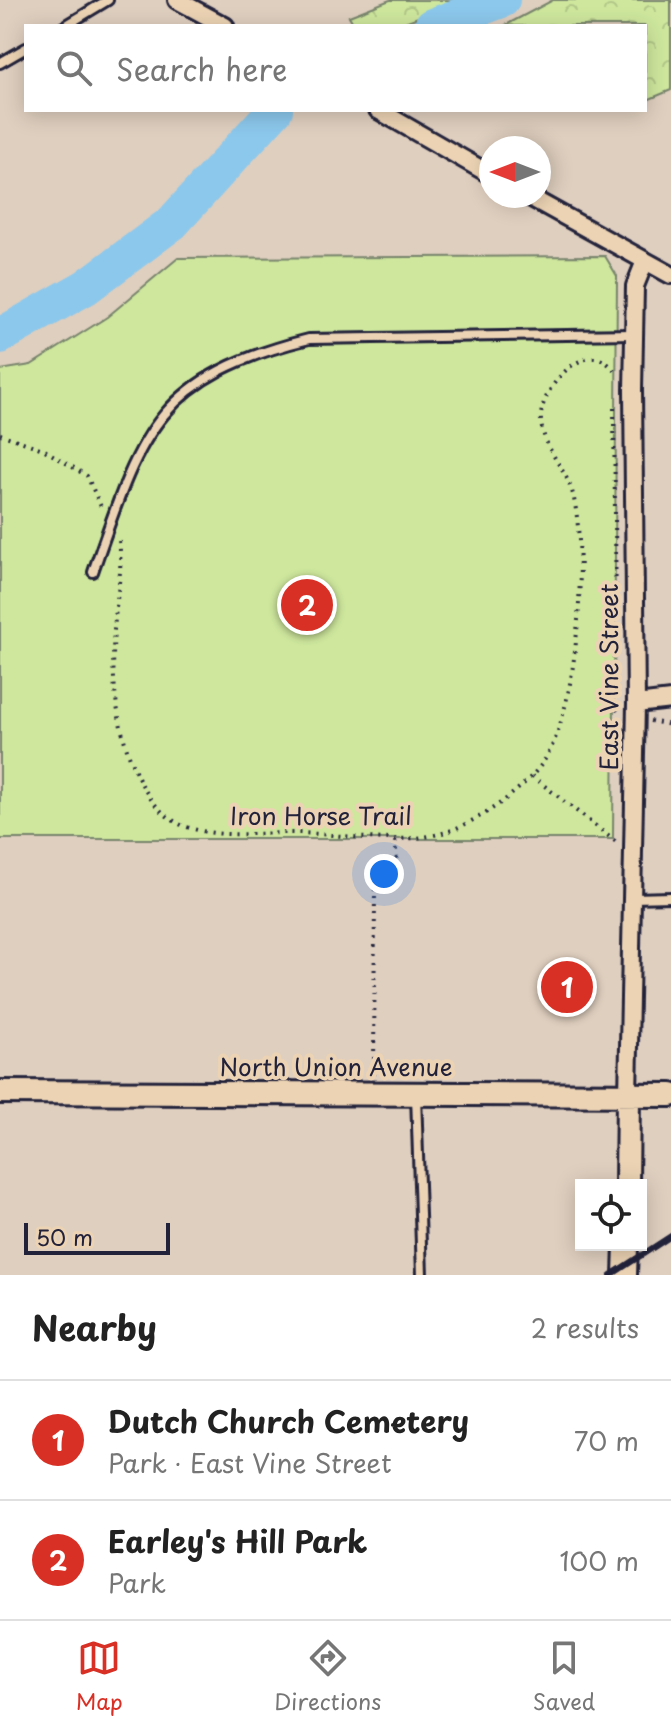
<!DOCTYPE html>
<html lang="en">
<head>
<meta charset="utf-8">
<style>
  body { margin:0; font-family:"Playpen Sans",sans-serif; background:#f6f6f6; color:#222 }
  .controls { position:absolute; right:24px; bottom:24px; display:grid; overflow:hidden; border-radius:0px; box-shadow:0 4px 20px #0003 }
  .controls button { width:72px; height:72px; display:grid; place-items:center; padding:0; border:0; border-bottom:2px solid #e0e0e0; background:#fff; color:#222; font:40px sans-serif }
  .compass { position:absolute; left:479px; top:136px; width:72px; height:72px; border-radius:50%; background:#fff; box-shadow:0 4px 20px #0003; rotate:270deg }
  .scale { position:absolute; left:24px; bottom:20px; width:146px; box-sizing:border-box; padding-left:8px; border:4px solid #22223b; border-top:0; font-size:22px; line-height:28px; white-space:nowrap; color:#22223b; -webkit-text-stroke:6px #ecd3b4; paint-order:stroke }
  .you { position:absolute; left:384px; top:874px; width:28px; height:28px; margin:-20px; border:6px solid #fff; border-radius:50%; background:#1a73e8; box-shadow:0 0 0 12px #1a73e833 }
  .badge { display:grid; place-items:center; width:52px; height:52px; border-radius:50%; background:#d93025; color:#fff; font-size:26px; font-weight:700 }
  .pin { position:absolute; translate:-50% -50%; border:4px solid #fff; box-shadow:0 2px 8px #0006 }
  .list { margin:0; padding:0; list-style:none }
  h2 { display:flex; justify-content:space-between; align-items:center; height:104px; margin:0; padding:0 32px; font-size:34px }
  h2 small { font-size:26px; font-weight:400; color:#767676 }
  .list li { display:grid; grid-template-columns:52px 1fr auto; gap:24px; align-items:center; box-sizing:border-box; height:120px; padding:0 32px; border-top:2px solid #e0e0e0 }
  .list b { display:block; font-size:30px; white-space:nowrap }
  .list p { margin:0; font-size:26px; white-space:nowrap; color:#767676 }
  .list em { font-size:26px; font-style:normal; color:#767676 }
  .icon { flex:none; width:44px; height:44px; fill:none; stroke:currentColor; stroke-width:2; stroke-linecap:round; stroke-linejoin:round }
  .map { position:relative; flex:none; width:671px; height:1275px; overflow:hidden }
  .search { position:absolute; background:#fff; box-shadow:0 4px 20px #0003; left:24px; right:24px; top:24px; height:88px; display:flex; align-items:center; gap:20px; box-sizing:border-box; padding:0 28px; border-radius:0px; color:#767676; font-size:30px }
  .sheet { height:344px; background:#fff }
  nav { display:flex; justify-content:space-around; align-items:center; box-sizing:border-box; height:112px; border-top:2px solid #e0e0e0; background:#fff; font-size:22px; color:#767676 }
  nav a { display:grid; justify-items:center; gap:4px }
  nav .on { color:#d93025 }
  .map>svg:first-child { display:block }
  .green { fill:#cee79d; stroke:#78846c; stroke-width:2 }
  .forest { fill:url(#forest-crowns); stroke:#78846c; stroke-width:2 }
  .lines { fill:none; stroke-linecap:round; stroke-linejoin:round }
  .river { stroke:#8cc8ec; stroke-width:36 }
  .lane-casing { stroke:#22223b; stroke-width:14 }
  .street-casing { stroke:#22223b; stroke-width:22 }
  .secondary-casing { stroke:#22223b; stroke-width:28 }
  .path { stroke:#22223b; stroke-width:4; stroke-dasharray:2 6; stroke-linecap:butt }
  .lane { stroke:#ecd3b4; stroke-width:8 }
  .street { stroke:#ecd3b4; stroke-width:16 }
  .secondary { stroke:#ecd3b4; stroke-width:22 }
  .rail { stroke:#22223b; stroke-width:6 }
  .labels { text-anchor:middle; stroke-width:8; stroke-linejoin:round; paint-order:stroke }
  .street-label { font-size:24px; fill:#22223b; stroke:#ecd3b4 }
</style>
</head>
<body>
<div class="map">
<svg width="671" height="1275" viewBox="0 0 671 1275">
  <defs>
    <pattern id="forest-crowns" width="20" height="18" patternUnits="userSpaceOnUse" patternTransform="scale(2)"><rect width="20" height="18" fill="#cee79d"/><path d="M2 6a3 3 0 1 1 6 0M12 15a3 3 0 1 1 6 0" fill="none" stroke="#b1c688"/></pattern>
  </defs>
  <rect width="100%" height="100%" fill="#dfcfbf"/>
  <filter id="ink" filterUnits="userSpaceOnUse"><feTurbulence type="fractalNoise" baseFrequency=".0125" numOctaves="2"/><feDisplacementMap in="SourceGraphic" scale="16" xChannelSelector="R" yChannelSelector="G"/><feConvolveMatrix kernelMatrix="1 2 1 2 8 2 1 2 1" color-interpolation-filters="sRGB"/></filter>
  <g filter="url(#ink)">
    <!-- green -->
    <path class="green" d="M605,256L617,276L613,839H0V370L31,365L107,317L178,258Z"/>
    <!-- forest -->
    <path class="forest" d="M390,0H464L394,26H355L349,16Z
      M553,0H671V90L645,101V26H504Z"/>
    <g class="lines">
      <!-- river -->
      <path class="river" d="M432,26L502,0
        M0,336L86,287L172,223L275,110"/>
      <!-- lane casing -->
      <g class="lane-casing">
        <path id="lane" d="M65,26L108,0
          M0,63L26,48
          M93,572C141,433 156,377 309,339L634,334
          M633,898L671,897
          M416,1095L422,1275"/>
      </g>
      <!-- street casing -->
      <g class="street-casing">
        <path id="street" d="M177,0L225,26
          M378,110L491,175
          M528,196L671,275
          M636,704L671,700
          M628,1095L636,704L633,390L635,286L645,261"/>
      </g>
      <!-- secondary casing -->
      <g class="secondary-casing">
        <path id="secondary" d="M0,1092L671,1095
          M627,1185L628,1095
          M625,1275L626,1245"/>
      </g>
      <!-- path -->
      <path class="path" d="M614,408L616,623L611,705L619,711
        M0,434L43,449L87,476L102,509
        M119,541C123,568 117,593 115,619C109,673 117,743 145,790C155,807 171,823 190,828C226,839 261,832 298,833C346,834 402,847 449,831C482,819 520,792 541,765C579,715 587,559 574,499C569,470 539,446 541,415C544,382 591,335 614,371
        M650,721L671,725
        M532,776L616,842
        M374,1075L375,883L398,874L395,838"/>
      <!-- lane -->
      <use href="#lane" class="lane"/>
      <!-- street -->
      <use href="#street" class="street"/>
      <!-- secondary -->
      <use href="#secondary" class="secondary"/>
      <!-- rail -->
      <path class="rail" d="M611,1275L671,1236"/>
    </g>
  </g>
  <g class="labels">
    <!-- street labels -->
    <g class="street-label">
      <text transform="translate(610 677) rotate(-90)" y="8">East Vine Street</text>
      <text x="321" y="825">Iron Horse Trail</text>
      <text x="336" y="1076">North Union Avenue</text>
    </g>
  </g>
</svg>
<div class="controls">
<button><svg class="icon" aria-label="locate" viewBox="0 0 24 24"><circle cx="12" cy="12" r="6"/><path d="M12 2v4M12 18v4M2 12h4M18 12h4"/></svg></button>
</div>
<svg class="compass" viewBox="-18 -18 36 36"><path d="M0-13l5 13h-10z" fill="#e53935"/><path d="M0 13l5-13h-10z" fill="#767676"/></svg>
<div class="scale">50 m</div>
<div class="you"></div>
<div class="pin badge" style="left:567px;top:987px">1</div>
<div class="pin badge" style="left:307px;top:605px">2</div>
<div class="search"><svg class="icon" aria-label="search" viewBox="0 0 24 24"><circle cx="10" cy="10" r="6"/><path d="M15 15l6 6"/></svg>Search here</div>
</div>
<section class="sheet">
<h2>Nearby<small>2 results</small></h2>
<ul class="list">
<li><span class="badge">1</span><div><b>Dutch Church Cemetery</b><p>Park · East Vine Street</p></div><em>70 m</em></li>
<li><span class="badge">2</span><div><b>Earley's Hill Park</b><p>Park</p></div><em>100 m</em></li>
</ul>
</section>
<nav>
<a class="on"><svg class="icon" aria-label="map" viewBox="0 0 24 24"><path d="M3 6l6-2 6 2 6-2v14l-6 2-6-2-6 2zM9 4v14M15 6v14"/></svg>Map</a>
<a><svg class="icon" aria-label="directions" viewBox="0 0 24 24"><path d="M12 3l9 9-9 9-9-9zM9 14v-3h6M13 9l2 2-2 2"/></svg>Directions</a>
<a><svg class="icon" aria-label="saved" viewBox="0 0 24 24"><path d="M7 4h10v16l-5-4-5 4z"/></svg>Saved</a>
</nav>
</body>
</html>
